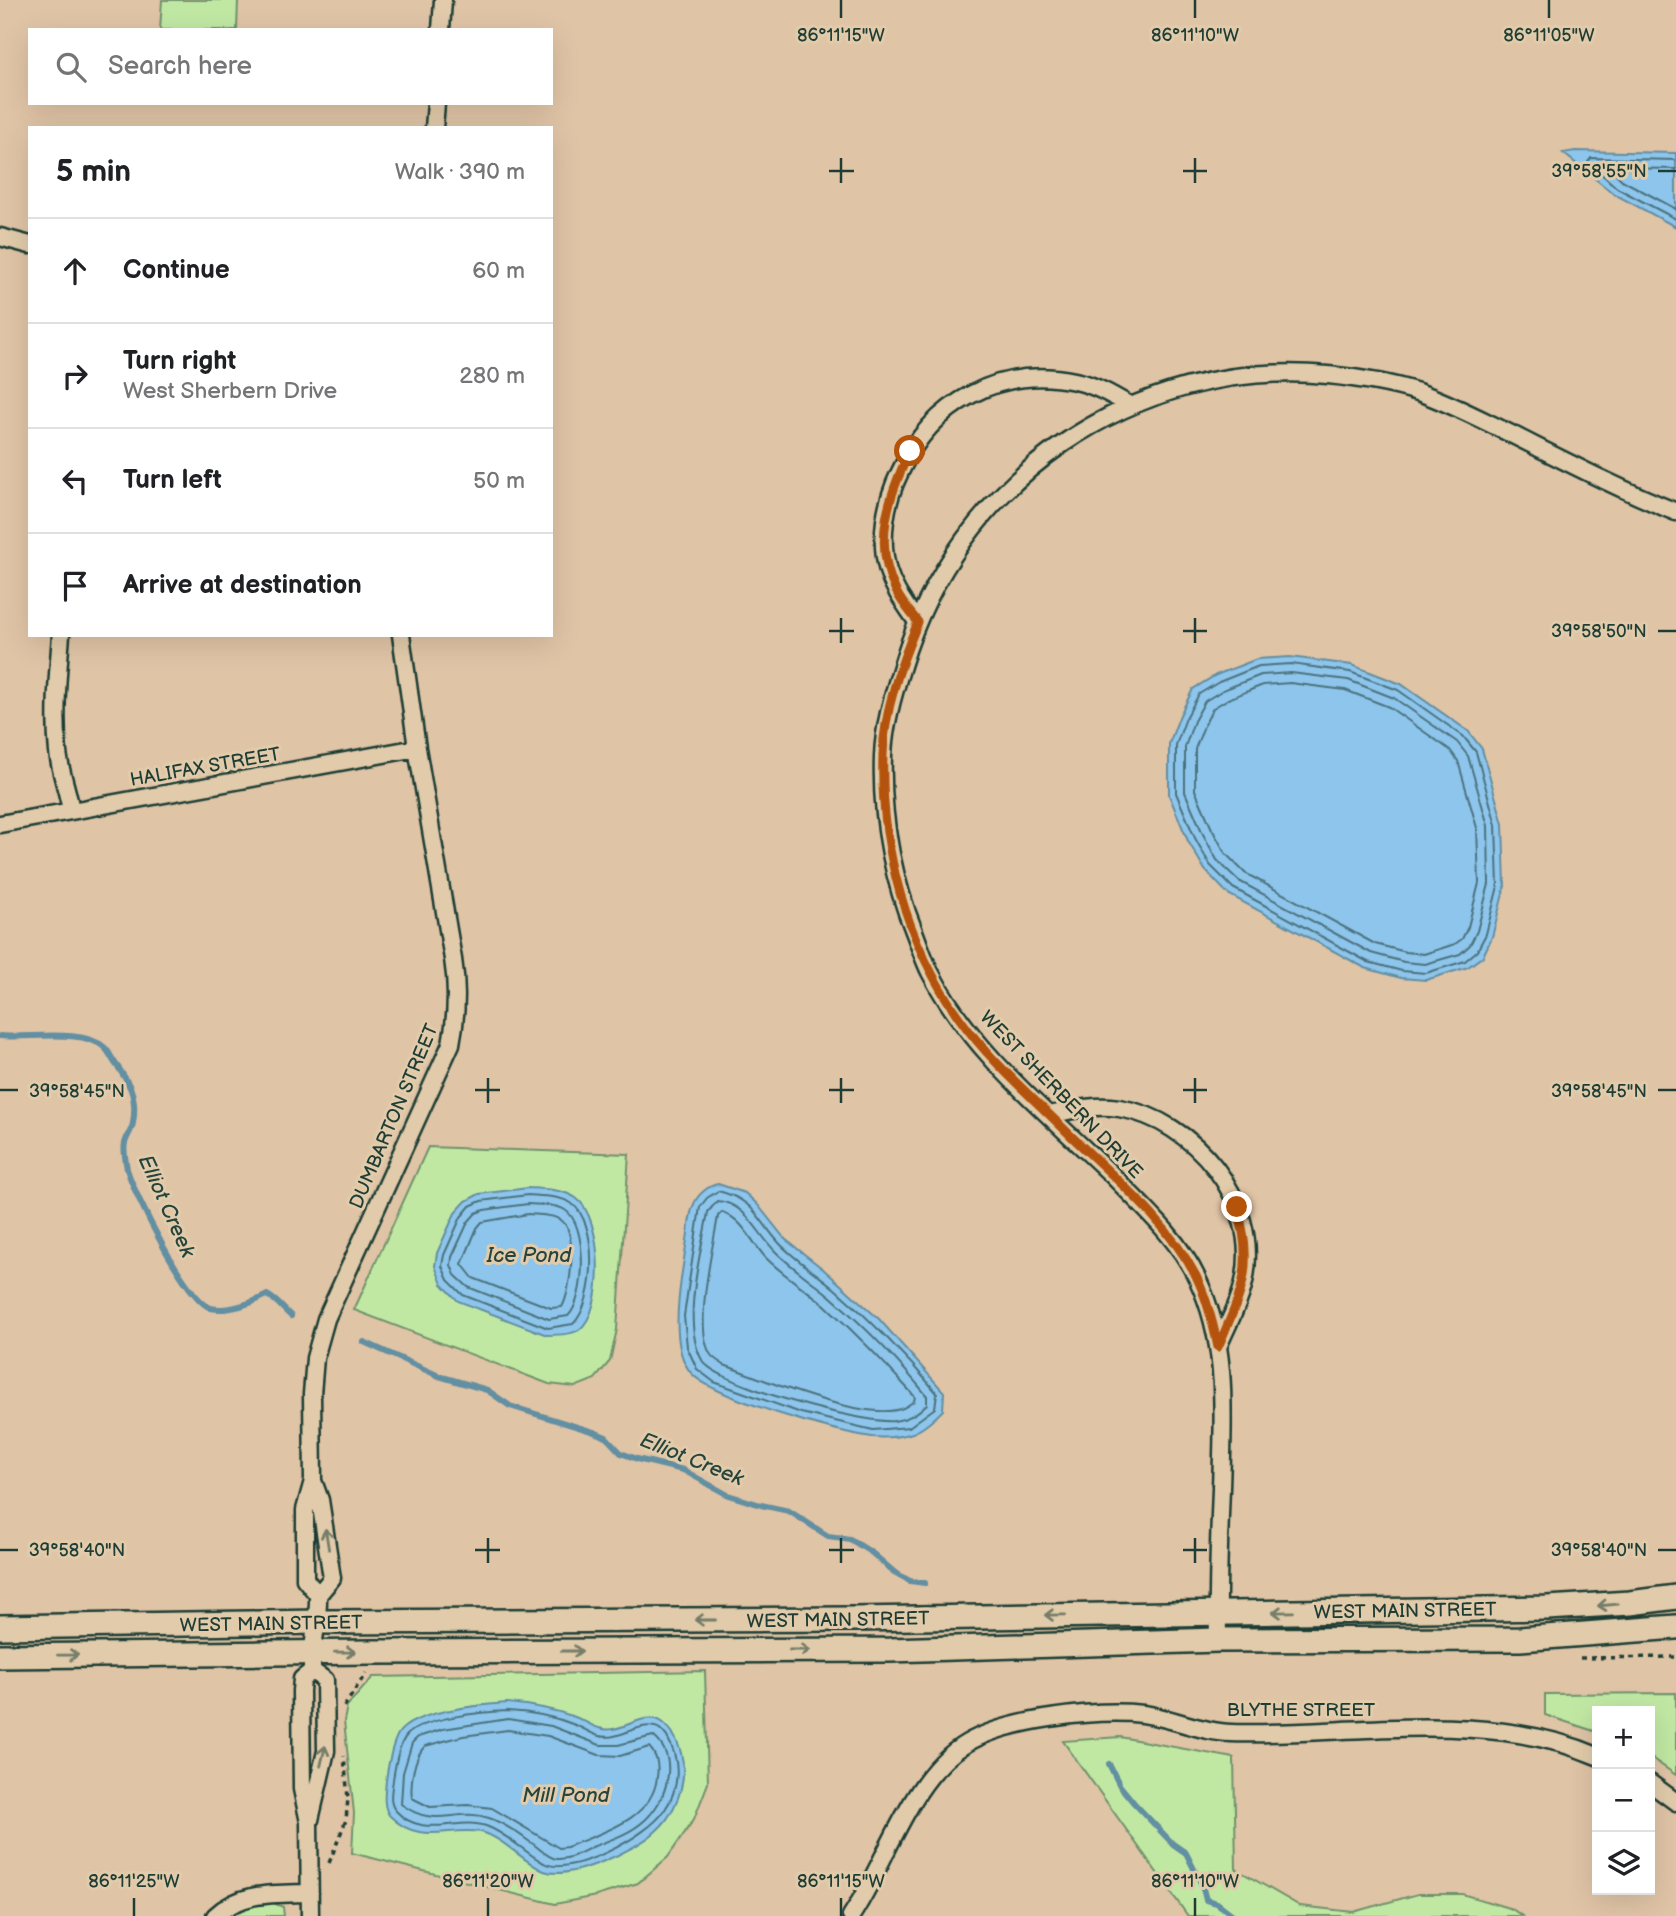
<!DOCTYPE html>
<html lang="en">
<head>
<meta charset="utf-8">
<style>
  body { margin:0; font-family:"Balsamiq Sans",sans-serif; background:#f6f6f6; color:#202124 }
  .controls { position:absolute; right:21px; bottom:21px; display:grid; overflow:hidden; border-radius:0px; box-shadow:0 7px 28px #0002 }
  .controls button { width:63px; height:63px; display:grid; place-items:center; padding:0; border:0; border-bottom:2px solid #e0e0e0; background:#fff; color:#202124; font:35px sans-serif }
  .stop { position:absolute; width:21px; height:21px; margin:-16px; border:5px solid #b45309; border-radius:50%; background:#fff }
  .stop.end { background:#b45309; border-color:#fff; box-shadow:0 2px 7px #0008 }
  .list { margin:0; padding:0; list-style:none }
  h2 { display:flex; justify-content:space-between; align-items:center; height:91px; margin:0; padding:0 28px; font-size:30px }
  h2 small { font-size:23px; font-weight:400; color:#757577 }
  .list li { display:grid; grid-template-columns:46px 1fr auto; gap:21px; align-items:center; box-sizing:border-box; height:105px; padding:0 28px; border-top:2px solid #e0e0e0 }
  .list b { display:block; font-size:26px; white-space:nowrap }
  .list p { margin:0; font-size:23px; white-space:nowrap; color:#757577 }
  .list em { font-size:23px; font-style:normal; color:#757577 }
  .icon { flex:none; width:38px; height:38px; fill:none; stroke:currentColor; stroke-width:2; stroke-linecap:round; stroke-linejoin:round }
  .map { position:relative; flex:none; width:1676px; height:1916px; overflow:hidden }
  .search { position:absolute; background:#fff; box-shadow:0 7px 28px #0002; left:28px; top:28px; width:525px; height:77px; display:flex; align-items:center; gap:18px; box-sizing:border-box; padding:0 24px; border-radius:0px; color:#757577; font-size:26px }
  .panel { position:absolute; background:#fff; box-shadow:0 7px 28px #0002; left:28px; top:126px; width:525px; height:511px; border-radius:0px }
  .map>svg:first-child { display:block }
  .green { fill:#c1e8a3; stroke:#70926c; stroke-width:2 }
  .water { fill:#8ec5ec; stroke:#628fa2; stroke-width:2 }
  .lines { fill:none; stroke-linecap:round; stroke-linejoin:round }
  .shore { stroke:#4b737e; stroke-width:2 }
  .stream { stroke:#628fa2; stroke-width:6 }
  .street-casing { stroke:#1f3d34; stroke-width:21 }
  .secondary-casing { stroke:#1f3d34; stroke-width:28 }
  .path { stroke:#1f3d34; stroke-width:3.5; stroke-dasharray:5 5; stroke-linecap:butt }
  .street { stroke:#e1cbaa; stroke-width:16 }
  .secondary { stroke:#e1cbaa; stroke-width:23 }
  .oneway { stroke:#767d69 }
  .route { stroke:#b45309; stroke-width:9 }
  .ticks { fill:none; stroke:#1f3d34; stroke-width:2.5 }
  .labels { text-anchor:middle; stroke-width:6; stroke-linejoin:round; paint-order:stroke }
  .street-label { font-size:19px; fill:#1f3d34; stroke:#e1cbaa }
  .water-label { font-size:21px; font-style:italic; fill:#25443d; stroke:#e1cbaa }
  .ticks-label { font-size:18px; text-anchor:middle; fill:#1f3d34; stroke:#e1cbaa; stroke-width:6; stroke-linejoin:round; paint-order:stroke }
</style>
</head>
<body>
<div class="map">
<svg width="1676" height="1916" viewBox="0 0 1676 1916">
  <rect width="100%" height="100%" fill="#e0c4a6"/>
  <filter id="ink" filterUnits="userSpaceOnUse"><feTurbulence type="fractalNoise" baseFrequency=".0143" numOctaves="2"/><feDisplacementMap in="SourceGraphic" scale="14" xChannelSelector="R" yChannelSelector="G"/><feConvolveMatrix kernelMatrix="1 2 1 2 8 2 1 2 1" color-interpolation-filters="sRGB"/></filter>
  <g filter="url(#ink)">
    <!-- green -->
    <path class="green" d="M162,0H238L237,30H160Z
      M428,1147L629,1154L617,1329L610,1361L595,1379L575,1387L549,1384L354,1310Z
      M705,1671L708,1783L694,1819L668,1857L638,1883L596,1896L555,1904L352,1853L354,1813L344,1721L347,1706L373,1677Z
      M1676,1693V1775L1650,1757V1711H1597V1732L1545,1715V1694Z
      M1120,1737L1234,1758L1236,1869L1300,1906L1353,1912L1418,1894H1462L1512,1909L1522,1916H1188L1063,1741Z
      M271,1902L283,1907L284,1916H228C240,1905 255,1904 271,1902Z"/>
    <!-- water -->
    <path class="water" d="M1575,151L1676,153V227L1614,194L1563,153Z
      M1290,657L1352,665L1401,684L1468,731L1482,749L1503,824L1505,886L1492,937L1483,956L1468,967L1426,980L1401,978L1365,968L1228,894L1205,870L1188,841L1169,795V744L1180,715L1193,689L1216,675L1257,659Z
      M718,1184L745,1193L757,1204L785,1239L822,1268L879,1319L944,1392L943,1410C934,1419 922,1431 909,1434C898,1437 883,1438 872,1437C837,1433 715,1398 692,1374C666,1347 682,1274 687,1240C689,1229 689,1213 694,1204C698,1194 708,1186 718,1184Z
      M528,1188C543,1189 563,1189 576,1198C603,1217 606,1310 579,1330C571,1335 556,1335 547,1335L458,1301L442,1284L435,1266L437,1253L455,1213L466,1201L479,1194Z
      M508,1703C531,1705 553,1709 575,1717C583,1720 591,1726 599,1728C619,1735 636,1715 656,1719C662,1720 668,1727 672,1732C687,1757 687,1781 674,1807C670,1816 663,1825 655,1832C636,1850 569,1881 544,1871C525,1863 502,1837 481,1832C449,1826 420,1846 390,1816C382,1807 385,1792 386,1780C388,1766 391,1747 398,1734C413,1710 482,1705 508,1703Z"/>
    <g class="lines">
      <!-- shore -->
      <path class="shore" d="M1676,160L1591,158L1588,162L1617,188L1676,219
        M1676,169L1616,168L1613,171L1622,180L1676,209
        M1291,664L1350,672L1398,690L1463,736L1476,752L1496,825L1498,886L1486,934L1477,951L1465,961L1426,973L1402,971L1368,962L1233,888L1210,865L1195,838L1176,793V745L1186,718L1199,694L1219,682L1259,666Z
        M1291,673L1348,680L1394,698L1457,742L1468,756L1488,826L1489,884L1477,931L1470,945L1460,954L1425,964L1404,962L1371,953L1239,881L1217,860L1203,834L1185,792V747L1194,721L1205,701L1223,690L1261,675Z
        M1290,683L1345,690L1389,707L1450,750L1458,761L1477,828L1479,883L1468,927L1462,939L1455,944L1424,954L1406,952L1375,944L1245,873L1226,854L1212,829L1195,790V749L1204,726L1213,708L1228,699L1263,685Z
        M718,1191C756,1200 758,1221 781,1245C798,1262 818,1274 835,1289C872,1321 906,1356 937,1393L935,1408L909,1427L873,1430L801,1413L714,1382L697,1369L687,1347L684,1316L700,1207L707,1198Z
        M528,1195C541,1196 560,1196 571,1203C599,1222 596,1302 573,1324L548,1328L463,1295L448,1280L442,1266L444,1255L461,1217L470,1206L481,1201Z
        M717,1201C747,1203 757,1234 776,1252C792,1268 812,1281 830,1296C865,1327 898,1360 927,1396V1404C918,1413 907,1420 894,1421C863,1424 716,1385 702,1360C681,1322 701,1253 708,1212Z
        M528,1204C539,1205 556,1204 565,1210C588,1224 586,1299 568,1316L549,1319L468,1287L455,1275L451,1265L452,1257L468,1222L476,1213L484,1210Z
        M722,1212C744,1220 751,1242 766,1258C784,1276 806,1289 825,1305C854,1332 882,1360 908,1389L915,1397L914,1401C910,1404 905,1408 900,1409C863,1421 762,1379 724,1365C720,1362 714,1359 711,1355C693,1328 713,1248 718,1216Z
        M528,1214C537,1215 553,1214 561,1220C578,1232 571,1292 562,1307L551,1308L473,1278L462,1264L477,1228L482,1222Z
        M508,1711C531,1712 553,1716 575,1725C583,1728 591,1734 599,1736C619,1741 638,1722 655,1727C661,1728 664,1733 667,1737C681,1761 680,1788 664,1811C649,1835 570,1878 544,1863C525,1853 508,1834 486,1826C458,1816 423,1840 396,1811C388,1803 392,1789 393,1780C395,1767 398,1745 407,1735C425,1717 483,1712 508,1711Z
        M508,1719L551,1726L600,1745H618L653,1736C680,1758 667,1800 645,1820C630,1834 610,1840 592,1847C582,1852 569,1860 557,1859C547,1858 539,1847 530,1842C519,1834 502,1822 489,1818C456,1807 435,1830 401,1804L403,1773L412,1743L418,1737L443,1729Z
        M508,1730L548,1736L599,1755L620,1756L649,1747C657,1755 659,1765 657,1777C653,1820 600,1833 567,1847L559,1848L492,1808L468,1805L430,1807L412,1798C410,1783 414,1757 425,1746L463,1736Z"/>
      <!-- stream -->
      <path class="stream" d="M0,1036C27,1039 82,1028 104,1047C108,1050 110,1055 113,1060C128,1081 138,1094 133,1123C132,1130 127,1136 125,1143C123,1150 126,1162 127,1169C134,1194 187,1301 211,1308C228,1312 253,1303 267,1295C277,1300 283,1309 291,1316
        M364,1342L439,1376L487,1390L510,1406L594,1432L606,1437L621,1453L637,1459L683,1470L728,1495L761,1505L789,1511L828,1536L850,1539L872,1553L894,1572L910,1581L925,1583
        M1109,1764L1120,1786L1134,1803L1173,1844L1186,1853L1202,1885L1206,1900L1217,1903L1234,1916"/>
      <!-- street casing -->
      <g class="street-casing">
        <path id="street" d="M441,30L443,0
          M434,128L436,103
          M0,237L30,245
          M917,622C906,605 894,591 888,571C879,539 885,502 900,472C932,403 999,365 1075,381C1095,385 1112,395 1129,405
          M61,635C58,674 54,713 58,752C60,772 68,791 71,811
          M0,824L417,748
          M1050,1115C1073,1110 1095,1104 1119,1108C1194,1120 1259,1200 1245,1277C1241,1301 1227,1325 1218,1347
          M313,1481L320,1500L332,1578L318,1595
          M1218,1640C1217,1589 1219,1539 1221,1488C1223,1417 1229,1344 1197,1278C1178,1238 1143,1207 1113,1176C1049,1114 972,1053 930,972C924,960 920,947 915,934C892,877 881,817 883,756C884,726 893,695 902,666C957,480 1133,357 1328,375C1358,378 1389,383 1418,392C1450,403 1480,419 1511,434C1565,461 1619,489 1676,512
          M312,1671C311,1645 319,1621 318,1595L305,1579V1510L313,1481L312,1394L315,1358L326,1319L451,1044C457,1014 458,989 453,959L417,748L401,635
          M1650,1783L1676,1802
          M310,1820L326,1751L325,1680L312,1671
          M215,1916C242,1891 275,1894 310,1893
          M310,1916L309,1822L302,1789L301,1691L302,1679L312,1671
          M851,1916C887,1862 910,1776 967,1743C1008,1719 1096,1709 1143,1714C1173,1718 1201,1732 1231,1733C1349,1736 1485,1708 1597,1756"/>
      </g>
      <!-- secondary casing -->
      <g class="secondary-casing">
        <path id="secondary" d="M0,1627L318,1622L855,1619L1547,1608L1630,1603L1676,1597
          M0,1656L373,1652L890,1650L1218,1640L1520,1639L1676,1627"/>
      </g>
      <!-- path -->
      <path class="path" d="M1580,1658L1676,1657
        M344,1707L366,1673
        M329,1863L346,1820L348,1798L344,1756"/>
      <!-- street -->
      <use href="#street" class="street"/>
      <!-- secondary -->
      <use href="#secondary" class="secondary"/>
    </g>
    <!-- one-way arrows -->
    <defs><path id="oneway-shaft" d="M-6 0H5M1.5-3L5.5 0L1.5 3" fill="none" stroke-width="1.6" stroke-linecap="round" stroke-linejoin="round" transform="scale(1.75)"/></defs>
    <g class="oneway">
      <use href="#oneway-shaft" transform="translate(327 1539) rotate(-99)"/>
      <use href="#oneway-shaft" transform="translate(1608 1605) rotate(175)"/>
      <use href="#oneway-shaft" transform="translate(1283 1612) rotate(179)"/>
      <use href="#oneway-shaft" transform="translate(1055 1615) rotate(179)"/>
      <use href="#oneway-shaft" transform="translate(705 1620) rotate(180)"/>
      <use href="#oneway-shaft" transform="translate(800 1650)"/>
      <use href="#oneway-shaft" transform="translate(572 1651)"/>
      <use href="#oneway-shaft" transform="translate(345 1652) rotate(-1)"/>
      <use href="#oneway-shaft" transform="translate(68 1655) rotate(-1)"/>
      <use href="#oneway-shaft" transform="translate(323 1756) rotate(-77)"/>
    </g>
  </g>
  <g class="lines" filter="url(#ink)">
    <!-- route -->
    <path class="route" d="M910,451C889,494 872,544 896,591C901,602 910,612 918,622C901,663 884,710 883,755C880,847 906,944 960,1019C990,1061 1030,1095 1066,1131C1111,1175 1166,1219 1196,1276C1207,1298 1213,1323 1218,1347C1242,1292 1255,1267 1237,1207"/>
  </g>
  <!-- ticks -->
  <path class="ticks" d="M841,0V18M1195,0V18M1549,0V18M841,158V183M1195,158V183M829,171H854M1183,171H1207M1658,171H1676M841,618V643M1195,618V643M829,631H854M1183,631H1207M1658,631H1676M488,1078V1103M841,1078V1103M1195,1078V1103M0,1090H18M475,1090H500M829,1090H854M1183,1090H1207M1658,1090H1676M488,1538V1563M841,1538V1563M1195,1538V1563M0,1550H18M475,1550H500M829,1550H854M1183,1550H1207M1658,1550H1676M134,1898V1916M488,1898V1916M841,1898V1916M1195,1898V1916"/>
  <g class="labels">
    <!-- street labels -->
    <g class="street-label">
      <text transform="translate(205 766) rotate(-10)" y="7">HALIFAX STREET</text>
      <text transform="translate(1062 1094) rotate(46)" y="7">WEST SHERBERN DRIVE</text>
      <text transform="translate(393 1116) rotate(-67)" y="7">DUMBARTON STREET</text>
      <text transform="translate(1405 1610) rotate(-1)" y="7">WEST MAIN STREET</text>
      <text transform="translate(838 1619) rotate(-1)" y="7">WEST MAIN STREET</text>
      <text transform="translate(271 1623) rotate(-1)" y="7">WEST MAIN STREET</text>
      <text x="1301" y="1716">BLYTHE STREET</text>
    </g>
    <!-- water labels -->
    <g class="water-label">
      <text transform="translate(167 1206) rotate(66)" y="7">Elliot Creek</text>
      <text x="529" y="1262">Ice Pond</text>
      <text transform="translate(692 1459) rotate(22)" y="7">Elliot Creek</text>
      <text x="566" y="1802">Mill Pond</text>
    </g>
  </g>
  <g class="ticks-label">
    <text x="841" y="41">86°11'15"W</text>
    <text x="1195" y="41">86°11'10"W</text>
    <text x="1549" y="41">86°11'05"W</text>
    <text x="1599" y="177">39°58'55"N</text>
    <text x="1599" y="637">39°58'50"N</text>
    <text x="77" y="1097">39°58'45"N</text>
    <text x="1599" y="1097">39°58'45"N</text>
    <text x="77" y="1556">39°58'40"N</text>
    <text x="1599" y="1556">39°58'40"N</text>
    <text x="134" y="1887">86°11'25"W</text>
    <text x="488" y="1887">86°11'20"W</text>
    <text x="841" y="1887">86°11'15"W</text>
    <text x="1195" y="1887">86°11'10"W</text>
  </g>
</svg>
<div class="controls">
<button>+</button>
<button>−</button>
<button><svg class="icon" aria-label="layers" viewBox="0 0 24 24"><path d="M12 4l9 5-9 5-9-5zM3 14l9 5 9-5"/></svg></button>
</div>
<div class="stop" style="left:910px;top:451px"></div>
<div class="stop end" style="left:1237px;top:1207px"></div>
<div class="search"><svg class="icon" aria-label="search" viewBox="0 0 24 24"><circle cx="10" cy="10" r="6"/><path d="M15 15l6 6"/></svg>Search here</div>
<section class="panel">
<h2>5 min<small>Walk · 390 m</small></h2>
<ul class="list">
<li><svg class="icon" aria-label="ahead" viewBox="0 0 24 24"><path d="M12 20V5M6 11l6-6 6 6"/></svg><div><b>Continue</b></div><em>60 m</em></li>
<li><svg class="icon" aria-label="right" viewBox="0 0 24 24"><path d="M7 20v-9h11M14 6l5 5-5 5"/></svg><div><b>Turn right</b><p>West Sherbern Drive</p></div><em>280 m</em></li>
<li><svg class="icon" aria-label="left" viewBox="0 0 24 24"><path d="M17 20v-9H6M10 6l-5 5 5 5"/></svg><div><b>Turn left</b></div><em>50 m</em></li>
<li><svg class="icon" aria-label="arrive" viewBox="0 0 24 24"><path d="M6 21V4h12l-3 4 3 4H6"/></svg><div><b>Arrive at destination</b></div></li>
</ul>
</section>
</div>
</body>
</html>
